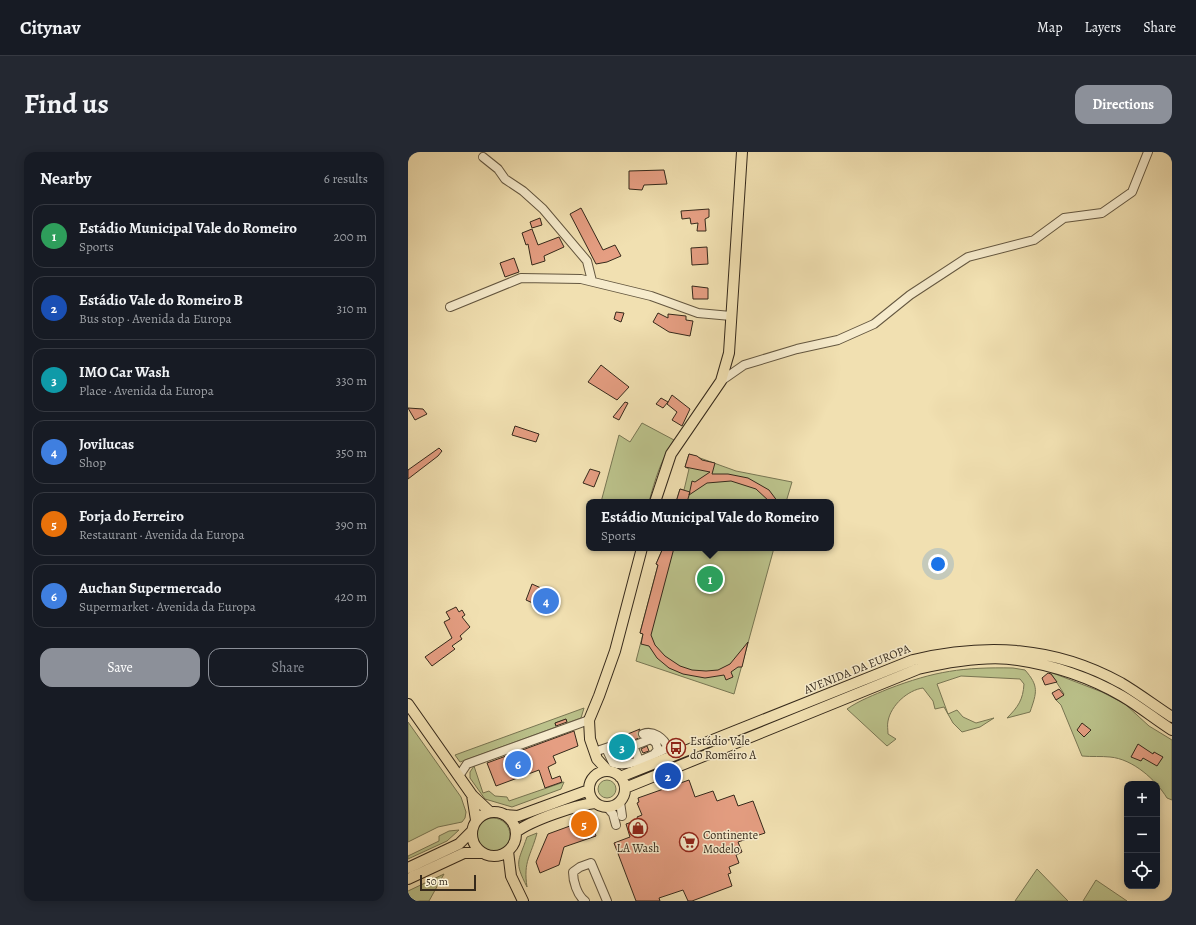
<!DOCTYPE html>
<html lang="en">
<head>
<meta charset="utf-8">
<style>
  body { margin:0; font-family:Alegreya,serif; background:#242831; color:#f1f3f6 }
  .controls { position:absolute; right:12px; bottom:12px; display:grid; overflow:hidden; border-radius:8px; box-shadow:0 2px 10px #0003 }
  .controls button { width:36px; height:36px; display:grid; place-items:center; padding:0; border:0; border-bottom:1px solid #363941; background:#171b24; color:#f1f3f6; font:20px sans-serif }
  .scale { position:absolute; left:12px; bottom:10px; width:56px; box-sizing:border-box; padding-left:4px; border:2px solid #35291b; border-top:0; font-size:11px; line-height:14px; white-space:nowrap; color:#35291b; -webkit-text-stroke:3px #f6ebcc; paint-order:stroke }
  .you { position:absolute; left:530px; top:412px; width:14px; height:14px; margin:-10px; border:3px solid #fff; border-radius:50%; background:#1a73e8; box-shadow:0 0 0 6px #1a73e833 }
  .badge { display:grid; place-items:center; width:26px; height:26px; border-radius:50%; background:#8c9099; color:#fff; font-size:13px; font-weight:700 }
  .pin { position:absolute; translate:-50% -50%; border:2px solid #fff; box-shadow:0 1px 4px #0006 }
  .popup { position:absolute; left:178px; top:347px; width:248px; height:52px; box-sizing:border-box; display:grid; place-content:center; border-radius:8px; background:#171b24; filter:drop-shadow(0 1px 3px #0005); font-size:13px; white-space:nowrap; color:#9ea1a6 }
  .popup b { font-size:15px; color:#f1f3f6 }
  .popup::after { content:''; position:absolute; left:50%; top:100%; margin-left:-8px; border:8px solid transparent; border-top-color:#171b24 }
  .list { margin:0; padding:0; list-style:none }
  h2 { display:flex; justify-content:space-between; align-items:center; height:52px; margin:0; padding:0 16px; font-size:17px }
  h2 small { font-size:13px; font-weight:400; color:#9ea1a6 }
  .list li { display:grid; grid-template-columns:26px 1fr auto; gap:12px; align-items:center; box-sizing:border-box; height:64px; margin:0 8px 8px; padding:0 8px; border:1px solid #363941; border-radius:12px }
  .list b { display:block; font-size:15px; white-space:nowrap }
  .list p { margin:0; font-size:13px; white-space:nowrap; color:#9ea1a6 }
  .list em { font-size:13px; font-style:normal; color:#9ea1a6 }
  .actions { display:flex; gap:8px; padding:12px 16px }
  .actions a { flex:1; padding:9px 0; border:1px solid #8c9099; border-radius:12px; text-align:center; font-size:14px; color:#8c9099 }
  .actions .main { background:#8c9099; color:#fff }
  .icon { flex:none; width:22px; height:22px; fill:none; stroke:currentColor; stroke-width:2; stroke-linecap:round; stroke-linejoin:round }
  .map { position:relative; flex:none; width:764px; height:749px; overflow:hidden; border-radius:12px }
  header { display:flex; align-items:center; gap:24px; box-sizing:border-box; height:56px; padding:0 20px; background:#171b24; border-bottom:1px solid #363941 }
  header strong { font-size:19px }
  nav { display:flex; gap:22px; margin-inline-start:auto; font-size:14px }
  .intro { display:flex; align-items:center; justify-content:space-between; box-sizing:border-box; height:96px; padding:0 24px }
  h1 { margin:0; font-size:28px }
  .button { padding:10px 18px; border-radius:12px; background:#8c9099; color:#fff; font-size:14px; font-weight:700 }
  main { display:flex; gap:24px; padding:0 24px }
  aside { flex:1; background:#171b24; border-radius:12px; box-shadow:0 2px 10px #0003 }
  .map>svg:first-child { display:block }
  .green { fill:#bbc28b; stroke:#787653 }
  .building { fill:#e59e82; stroke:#35291b }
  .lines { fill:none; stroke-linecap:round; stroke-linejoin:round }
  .minor-tunnel { stroke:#cbbb93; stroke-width:8; stroke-dasharray:8 4; stroke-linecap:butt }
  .minor-casing { stroke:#645740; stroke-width:10 }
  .major-casing { stroke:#35291b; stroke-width:12 }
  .minor { stroke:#f6ebcc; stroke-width:8 }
  .major { stroke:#f1e0b1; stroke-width:10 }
  .labels { text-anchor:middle; stroke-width:3; stroke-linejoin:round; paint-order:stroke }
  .street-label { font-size:12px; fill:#35291b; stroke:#f6ebcc }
  .poi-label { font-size:12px; fill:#35291b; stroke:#f6ebcc; text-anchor:start }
</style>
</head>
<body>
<header>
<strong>Citynav</strong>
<nav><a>Map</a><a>Layers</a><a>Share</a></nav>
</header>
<div class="intro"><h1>Find us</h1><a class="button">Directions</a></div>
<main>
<aside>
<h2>Nearby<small>6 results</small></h2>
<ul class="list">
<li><span class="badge" style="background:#2e9e5b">1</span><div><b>Estádio Municipal Vale do Romeiro</b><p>Sports</p></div><em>200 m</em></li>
<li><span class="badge" style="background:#1a4fb4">2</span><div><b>Estádio Vale do Romeiro B</b><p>Bus stop · Avenida da Europa</p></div><em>310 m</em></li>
<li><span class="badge" style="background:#0f9aa8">3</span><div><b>IMO Car Wash</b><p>Place · Avenida da Europa</p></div><em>330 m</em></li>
<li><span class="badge" style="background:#3f7fe0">4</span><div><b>Jovilucas</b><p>Shop</p></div><em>350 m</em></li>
<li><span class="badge" style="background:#e8710a">5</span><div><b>Forja do Ferreiro</b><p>Restaurant · Avenida da Europa</p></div><em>390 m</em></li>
<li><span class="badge" style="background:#3f7fe0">6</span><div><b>Auchan Supermercado</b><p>Supermarket · Avenida da Europa</p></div><em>420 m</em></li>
</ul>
<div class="actions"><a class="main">Save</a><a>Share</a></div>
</aside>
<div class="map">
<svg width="764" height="749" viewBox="0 0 764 749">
  <rect width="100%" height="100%" fill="#f1e0b1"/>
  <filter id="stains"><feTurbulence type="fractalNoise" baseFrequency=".005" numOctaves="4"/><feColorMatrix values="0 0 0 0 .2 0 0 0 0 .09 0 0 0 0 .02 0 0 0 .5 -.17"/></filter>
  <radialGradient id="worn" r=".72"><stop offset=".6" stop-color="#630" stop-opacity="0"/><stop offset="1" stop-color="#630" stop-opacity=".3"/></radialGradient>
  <!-- green -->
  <path class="green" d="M234,271L266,288C253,308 247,327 241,350H193L211,283L222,290Z
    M281,302L328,319L384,330L378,350H268L272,337L276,338L281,317L277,315Z
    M255,396H366L326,542L228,509L235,482L232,481L250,413L248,412Z
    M605,516L617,518C631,534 629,540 622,560L599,566C610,555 615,548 616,532L612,527L553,524L529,532L540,562L549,558L555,565L568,571L586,566L572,575L554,580L545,571L536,555L527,557L525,549L515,536C500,538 483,553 480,569C479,573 480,578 480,582L488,587L479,594L439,557C452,548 466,543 480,537C527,519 555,515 605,516Z
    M642,520L694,540L717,552L741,574L764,588V648L759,646C748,628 725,607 702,605C693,604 684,605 674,604L653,553L648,548L656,542Z
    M444,536L445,539L238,623L236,620Z
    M176,556L173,566L159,571L158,567L147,571L148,575L52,610L47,603Z
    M0,570L53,645L58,660L57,666L54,670L30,675L0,690Z
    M66,614L75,641L81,639L87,644L99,645L101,649L156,630L153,637L104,655L77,647L62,626V620Z
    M190 637a9 9 0 1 1 18 0a9 9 0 1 1-18 0Z
    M68 683a17 17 0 1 1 34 0a17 17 0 1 1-34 0Z
    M51,678L39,689L0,707V704L31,689V684L41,679Z
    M129,681C123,704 115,709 119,735C106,709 110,711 119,685Z
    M629,717L660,749H607Z
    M36,722L21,749H0V739Z
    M688,728L719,749H675Z"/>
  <!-- building -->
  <path class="building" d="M256,18L259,32L236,33L234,38L221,37V19Z
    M173,56L195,98L207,93L213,104L199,110L188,112L162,62Z
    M301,57V65L297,67L298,79H289L290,71L283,72L282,66L274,67L273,59Z
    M132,66L134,73L124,76L122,70Z
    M124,77L130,93L151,85L156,95L136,104L137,109L124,113L120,92L118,93L114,81Z
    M299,95L300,112L284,113L283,96Z
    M106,106L111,120L97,125L92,111Z
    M284,134L300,136V147H285Z
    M208,160L216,161L213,170L206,167Z
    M250,161L260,166V162L278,164V168L285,169L282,184L261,180L245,170Z
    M193,213L221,235L209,248L180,230Z
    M264,243L282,257L274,274L264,268L269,260L259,252Z
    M253,246L260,250L255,256L248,252Z
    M217,250L220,251L211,268L205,265Z
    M0,256L15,257L19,262L7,268Z
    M107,274L131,282L128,290L104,283Z
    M31,296L34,299L30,304L0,327V318Z
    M281,302L289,304L294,308L307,311L304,322H320L340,326L361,338L370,350H362L348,337L323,329L299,331L281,343L284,329L287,330L302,320L277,315Z
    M182,317L192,320L186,335L175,331Z
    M272,337L282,340L279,350H268Z
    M255,396H266L243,483L247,493L257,504L272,514L284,518L298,519L310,518L322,512L340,490L334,515H330L323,520L325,525L318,528L316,523L297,526L275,522L261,516L249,506L241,494L233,492L235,482L232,481L250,413L248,412Z
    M124,432L144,441L138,457L118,448Z
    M48,455L51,460L54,458L57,463L54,465L62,475L52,484L54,487L44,494L47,497L24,514L17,505L44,486L36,470L42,467L38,460Z
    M640,521L643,522L649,530L637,533L634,526Z
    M651,537L656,543L648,548L644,541Z
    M158,567L159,570L148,574L147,571Z
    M674,571L683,578L676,585L669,578Z
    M232,577L230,581L231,586L223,589L219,593L224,605L212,607L209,598L212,594V591L208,588H205Z
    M166,579L170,594L145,604L148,611L140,615L144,627L152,624L154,630L137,636L131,618L88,634L79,611Z
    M730,592L745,602L746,600L755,605L749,614L735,606L733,609L723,605Z
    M239,594L241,599L235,601L233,597Z
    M281,628L287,645L305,639L309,649L326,643L330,654L345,649L357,681L330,690L334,700L328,703L331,711L321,715L323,721L320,722L324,734L284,749H280L275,738L251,746L252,749H228L206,691L222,685L218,672L230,668L229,665L234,663L229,651L231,650L230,646Z
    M181,667L188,684L156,695L151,713L132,721L128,710L140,682Z"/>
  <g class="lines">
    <!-- minor-tunnel -->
    <path class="minor-tunnel" d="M207,593L235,582"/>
    <!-- minor casing -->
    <g class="minor-casing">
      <path id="minor" d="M75,5L90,17L97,27L115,39L135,57L179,109L184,129
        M42,155L113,126L173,127L243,144L290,161L323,164
        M313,229L336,213L389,197L430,188L466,172L502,143L560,105L626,88L656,66L694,61L724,40L740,0
        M198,596L205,611C222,617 245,602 260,596C256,586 245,578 235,582
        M186,600L207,593
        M231,608L225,594L243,587L248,591L250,598L247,601
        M51,624L59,612L181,568
        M212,650L214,664
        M199,655L205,662L208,673
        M177,749C169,743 165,729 165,720L172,715L183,711L199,749"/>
    </g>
    <!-- major casing -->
    <g class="major-casing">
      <path id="major" d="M247,350L263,302L313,229L321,201L334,0
        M0,552L64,643L82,660
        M200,619L189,607L182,587L181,568L191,544L207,499L234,396
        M181 637a18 18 0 1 1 36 0a18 18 0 1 1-36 0Z
        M212,625L505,508C578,491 646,494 713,531C730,541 747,554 764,565
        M217,636L510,517C540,510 579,503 610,508C645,513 683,526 714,544C731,554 747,567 764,578
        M64,643L68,668
        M64 682a22 22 0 1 1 44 0a22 22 0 1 1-44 0Z
        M98,663L110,664L181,638
        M108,680C124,668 168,653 187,651
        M100,699L103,724L115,749
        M0,716L51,692L63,680
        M0,727L56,701H73"/>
    </g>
    <!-- minor -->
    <use href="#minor" class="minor"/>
    <!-- major -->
    <use href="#major" class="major"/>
  </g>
  <!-- icons -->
  <defs>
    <g id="bus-ring" transform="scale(1)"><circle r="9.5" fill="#f6ebcc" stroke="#8f2418" stroke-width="1.5"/><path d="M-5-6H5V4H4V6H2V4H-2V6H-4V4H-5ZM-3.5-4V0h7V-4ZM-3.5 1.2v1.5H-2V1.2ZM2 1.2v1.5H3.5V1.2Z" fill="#8f2418"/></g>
    <g id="shop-ring" transform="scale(1)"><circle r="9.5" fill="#f6ebcc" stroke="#8f2418" stroke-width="1.5"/><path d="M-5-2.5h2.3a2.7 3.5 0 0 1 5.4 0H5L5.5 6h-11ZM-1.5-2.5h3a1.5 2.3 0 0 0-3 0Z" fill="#8f2418"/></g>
    <g id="supermarket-ring" transform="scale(1)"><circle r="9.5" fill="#f6ebcc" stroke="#8f2418" stroke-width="1.5"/><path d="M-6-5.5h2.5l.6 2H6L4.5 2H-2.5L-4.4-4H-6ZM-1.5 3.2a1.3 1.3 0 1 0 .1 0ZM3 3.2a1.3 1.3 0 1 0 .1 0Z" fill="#8f2418"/></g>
  </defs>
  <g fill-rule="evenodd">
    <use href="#bus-ring" x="268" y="596"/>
    <use href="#shop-ring" x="230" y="676"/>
    <use href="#supermarket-ring" x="281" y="690"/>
  </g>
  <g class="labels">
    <!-- street labels -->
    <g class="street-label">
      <text transform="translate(449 517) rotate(-22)" y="4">AVENIDA DA EUROPA</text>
    </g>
    <!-- poi labels -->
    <g class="poi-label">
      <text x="282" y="593">Estádio Vale<tspan x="282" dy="14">do Romeiro A</tspan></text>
      <text x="295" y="687">Continente<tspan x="295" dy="14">Modelo</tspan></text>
      <text x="230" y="700" text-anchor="middle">LA Wash</text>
    </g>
  </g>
  <rect width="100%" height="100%" filter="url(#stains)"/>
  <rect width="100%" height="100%" fill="url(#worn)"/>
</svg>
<div class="controls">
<button>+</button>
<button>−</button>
<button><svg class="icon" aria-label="locate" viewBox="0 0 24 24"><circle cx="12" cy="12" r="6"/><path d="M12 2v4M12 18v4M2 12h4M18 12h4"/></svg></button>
</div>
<div class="scale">50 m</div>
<div class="you"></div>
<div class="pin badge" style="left:302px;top:427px;background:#2e9e5b">1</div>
<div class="popup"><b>Estádio Municipal Vale do Romeiro</b>Sports</div>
<div class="pin badge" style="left:260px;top:624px;background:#1a4fb4">2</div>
<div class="pin badge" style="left:214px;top:595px;background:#0f9aa8">3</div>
<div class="pin badge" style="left:138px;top:449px;background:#3f7fe0">4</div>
<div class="pin badge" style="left:176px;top:672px;background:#e8710a">5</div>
<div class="pin badge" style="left:110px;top:612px;background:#3f7fe0">6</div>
</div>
</main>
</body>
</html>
